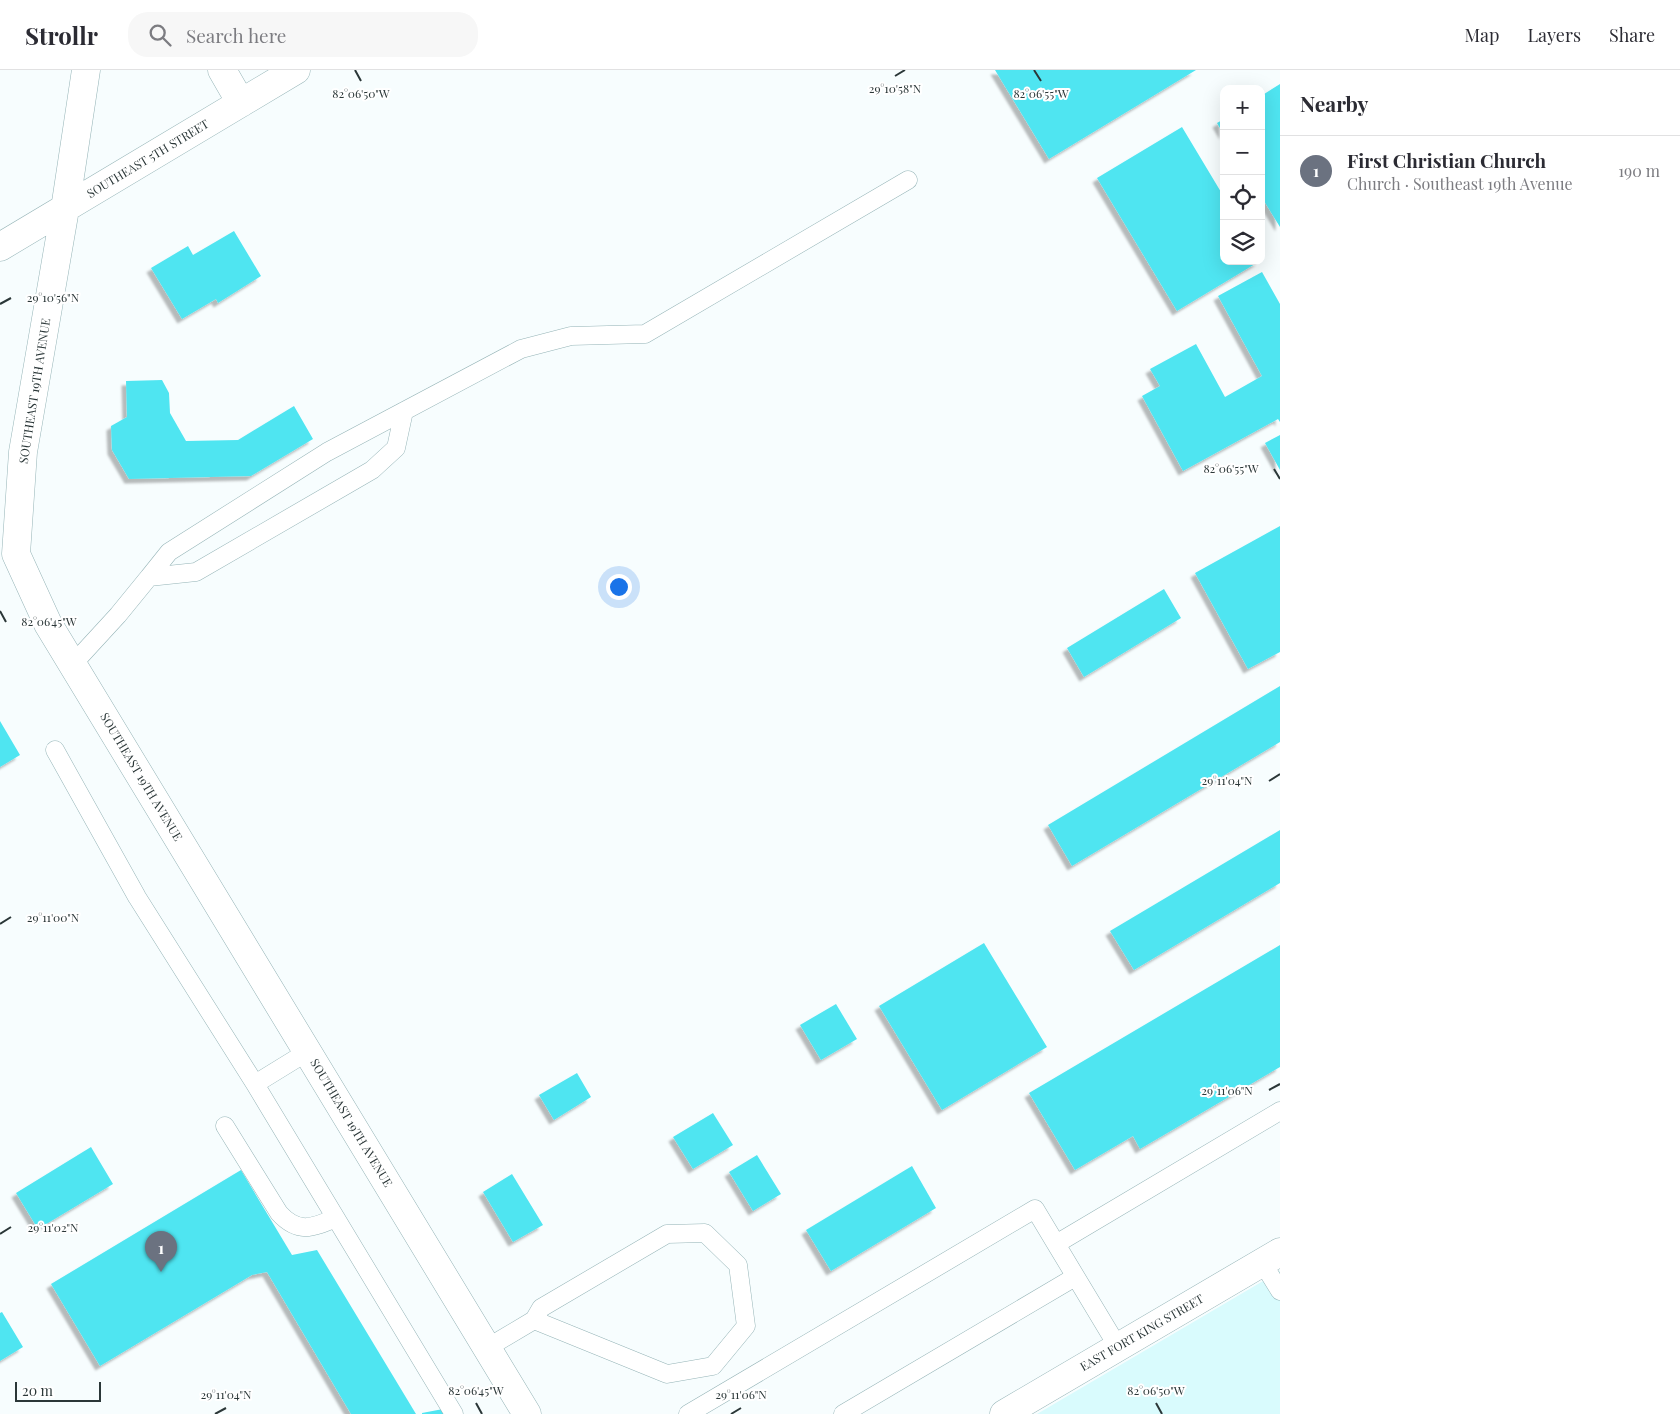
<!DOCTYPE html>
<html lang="en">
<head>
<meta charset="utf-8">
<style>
  body { margin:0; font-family:"Playfair Display",serif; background:#f7f7f7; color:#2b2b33 }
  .controls { position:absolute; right:15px; top:15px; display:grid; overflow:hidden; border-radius:10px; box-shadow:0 5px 20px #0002 }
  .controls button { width:45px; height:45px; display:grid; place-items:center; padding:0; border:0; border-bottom:1px solid #e1e1e2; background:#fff; color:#2b2b33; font:25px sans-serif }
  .scale { position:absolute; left:15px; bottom:12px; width:86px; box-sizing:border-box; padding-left:5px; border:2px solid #2b3738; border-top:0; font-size:14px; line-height:18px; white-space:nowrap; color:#2b3738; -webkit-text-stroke:4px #fff; paint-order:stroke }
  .you { position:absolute; left:618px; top:516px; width:18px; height:18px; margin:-12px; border:4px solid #fff; border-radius:50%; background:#1a73e8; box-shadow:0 0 0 8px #1a73e833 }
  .badge { display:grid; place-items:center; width:32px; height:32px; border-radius:50%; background:#b45215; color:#fff; font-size:16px; font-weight:700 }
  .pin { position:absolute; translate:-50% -41px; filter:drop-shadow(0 1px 2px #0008) }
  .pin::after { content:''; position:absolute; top:26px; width:18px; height:15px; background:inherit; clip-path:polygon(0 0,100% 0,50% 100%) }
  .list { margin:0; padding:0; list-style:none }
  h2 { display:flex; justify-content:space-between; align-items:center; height:65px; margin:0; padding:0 20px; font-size:21px }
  h2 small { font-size:16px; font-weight:400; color:#7c7c81 }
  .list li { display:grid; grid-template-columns:32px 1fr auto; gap:15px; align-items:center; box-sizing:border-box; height:70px; padding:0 20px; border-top:1px solid #e1e1e2 }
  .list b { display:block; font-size:19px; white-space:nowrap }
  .list p { margin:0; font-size:16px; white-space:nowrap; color:#7c7c81 }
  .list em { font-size:16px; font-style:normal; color:#7c7c81 }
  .icon { flex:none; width:28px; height:28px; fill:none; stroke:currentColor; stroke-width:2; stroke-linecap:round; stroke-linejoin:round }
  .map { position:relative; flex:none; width:1280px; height:1344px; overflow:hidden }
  header { display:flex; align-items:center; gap:30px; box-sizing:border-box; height:70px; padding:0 25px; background:#fff; border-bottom:1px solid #e1e1e2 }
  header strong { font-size:24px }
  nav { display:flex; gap:28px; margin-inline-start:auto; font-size:18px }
  .search { width:350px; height:45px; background:#f7f7f7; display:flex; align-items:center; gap:12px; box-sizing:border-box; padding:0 18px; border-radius:20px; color:#7c7c81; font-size:19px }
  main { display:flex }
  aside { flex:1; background:#fff }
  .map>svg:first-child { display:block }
  .built { fill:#d9fbfd }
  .building { fill:#50e5f1; filter:url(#shadow) }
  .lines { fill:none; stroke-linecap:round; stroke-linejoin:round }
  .service-casing { stroke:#95b4b7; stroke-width:19 }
  .tertiary-casing { stroke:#95b4b7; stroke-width:29 }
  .service { stroke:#fff; stroke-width:18 }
  .tertiary { stroke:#fff; stroke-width:28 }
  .ticks { fill:none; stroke:#2b3738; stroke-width:2 }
  .labels { text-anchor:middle; stroke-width:4; stroke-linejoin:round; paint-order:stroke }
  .street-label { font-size:12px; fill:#2b3738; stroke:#fff }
  .ticks-label { font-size:12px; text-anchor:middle; fill:#2b3738; stroke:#fff; stroke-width:4; stroke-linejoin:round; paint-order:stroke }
</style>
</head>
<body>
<header>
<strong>Strollr</strong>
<div class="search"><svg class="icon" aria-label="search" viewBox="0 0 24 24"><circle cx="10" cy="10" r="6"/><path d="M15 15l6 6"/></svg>Search here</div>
<nav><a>Map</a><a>Layers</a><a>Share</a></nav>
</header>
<main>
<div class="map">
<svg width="1280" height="1344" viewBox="0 0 1280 1344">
  <defs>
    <filter id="shadow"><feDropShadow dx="-4.5" dy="4.5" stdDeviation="1" flood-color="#0004"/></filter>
  </defs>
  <rect width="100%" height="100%" fill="#f7fdfe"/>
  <!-- built -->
  <path class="built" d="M1280,1201V1344H1037Z"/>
  <!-- building -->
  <path class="building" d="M995,0H1196L1049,89Z
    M1280,14V157L1261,126V26Z
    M1224,49V65L1217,53Z
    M1182,57L1224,127V191H1260L1177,241L1097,108Z
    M234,161L261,206L218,233L216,229L182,249L151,198L188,176L193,185Z
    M1262,202L1280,234V352L1278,349L1183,401L1142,326L1160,316L1150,299L1196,274L1225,327L1262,306L1218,226Z
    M162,310L169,323L170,343L186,371L238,370L294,336L313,369L251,406L129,409L112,380L111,356L127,347L126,311Z
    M1280,365V400L1265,373Z
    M1280,456V582L1248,599L1195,503Z
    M1164,519L1181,548L1084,607L1067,578Z
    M1280,616V672L1072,796L1048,755Z
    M0,651L20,685L0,697Z
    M1280,760V813L1134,900L1110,861Z
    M984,873L1047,977L942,1040L879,936Z
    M1280,875V997L1140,1079L1133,1066L1075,1100L1029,1023Z
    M836,934L857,969L821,990L800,955Z
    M577,1003L591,1027L554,1050L539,1025Z
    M713,1043L733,1075L693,1099L673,1067Z
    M91,1077L113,1114L38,1159L16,1123Z
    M757,1085L781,1124L753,1141L729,1102Z
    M912,1096L936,1138L831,1201L806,1160Z
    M241,1100L292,1185L317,1180L416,1344H351L267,1202L252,1205L100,1296L51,1214Z
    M512,1104L543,1155L513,1172L483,1122Z
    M2,1242L23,1277L0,1291V1243Z
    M443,1339L446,1344H422V1343Z"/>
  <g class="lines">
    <!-- service casing -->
    <g class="service-casing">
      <path id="service" d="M404,341L396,378L372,400L196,502L149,507L169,482L327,382L521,279L571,266L645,264L908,110
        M73,594L118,545L149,507
        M55,680L137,827L255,1014L454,1344
        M255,1014L307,982
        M225,1056L279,1143C298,1164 312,1158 336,1148
        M1262,1192L1280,1221
        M1118,1277L1056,1174L1280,1041
        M487,1278L534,1250L667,1304L713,1296L746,1256L738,1195L705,1163L667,1164L541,1238L534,1250
        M688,1344L1035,1139L1056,1174
        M843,1344L1075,1207"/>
    </g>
    <!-- tertiary casing -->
    <g class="tertiary-casing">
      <path id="tertiary" d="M86,0L65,139L23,382L16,484L48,554L527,1344
        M222,0L241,33
        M0,177L296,0
        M1004,1344L1280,1182"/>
    </g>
    <!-- service -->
    <use href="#service" class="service"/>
    <!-- tertiary -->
    <use href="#tertiary" class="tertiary"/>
  </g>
  <!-- ticks -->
  <path class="ticks" d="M355,0L361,11M1034,0L1041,11M895,6L905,0M0,234L11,228M1274,399L1280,409M0,541L6,552M1269,711L1280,704M0,854L11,847M1269,1020L1280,1014M0,1164L11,1157M476,1333L482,1344M1156,1333L1162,1344M215,1344L226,1338M731,1344L741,1338"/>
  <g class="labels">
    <!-- street labels -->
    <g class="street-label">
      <text transform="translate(148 89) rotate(-31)" y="4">SOUTHEAST 5TH STREET</text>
      <text transform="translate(35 321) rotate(-81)" y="4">SOUTHEAST 19TH AVENUE</text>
      <text transform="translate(141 707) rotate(59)" y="4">SOUTHEAST 19TH AVENUE</text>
      <text transform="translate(351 1053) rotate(59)" y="4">SOUTHEAST 19TH AVENUE</text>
      <text transform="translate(1142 1263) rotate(-30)" y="4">EAST FORT KING STREET</text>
    </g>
  </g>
  <g class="ticks-label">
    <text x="895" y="23">29°10'58"N</text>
    <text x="361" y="28">82°06'50"W</text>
    <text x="1041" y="28">82°06'55"W</text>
    <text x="53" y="232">29°10'56"N</text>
    <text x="1231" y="403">82°06'55"W</text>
    <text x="49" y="556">82°06'45"W</text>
    <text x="1227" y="715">29°11'04"N</text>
    <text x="53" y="852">29°11'00"N</text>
    <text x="1227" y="1025">29°11'06"N</text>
    <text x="53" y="1162">29°11'02"N</text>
    <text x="476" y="1325">82°06'45"W</text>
    <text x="1156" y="1325">82°06'50"W</text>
    <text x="226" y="1329">29°11'04"N</text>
    <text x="741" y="1329">29°11'06"N</text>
  </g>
</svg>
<div class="controls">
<button>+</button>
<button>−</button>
<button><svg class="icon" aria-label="locate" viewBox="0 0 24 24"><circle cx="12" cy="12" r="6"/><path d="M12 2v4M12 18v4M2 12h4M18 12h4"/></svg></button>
<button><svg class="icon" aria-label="layers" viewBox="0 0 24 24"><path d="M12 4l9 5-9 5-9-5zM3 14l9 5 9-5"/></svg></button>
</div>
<div class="scale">20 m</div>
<div class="you"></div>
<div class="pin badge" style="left:161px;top:1202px;background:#6b7280">1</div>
</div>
<aside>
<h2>Nearby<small></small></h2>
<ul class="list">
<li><span class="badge" style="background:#6b7280">1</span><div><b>First Christian Church</b><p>Church · Southeast 19th Avenue</p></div><em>190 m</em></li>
</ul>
</aside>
</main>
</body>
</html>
